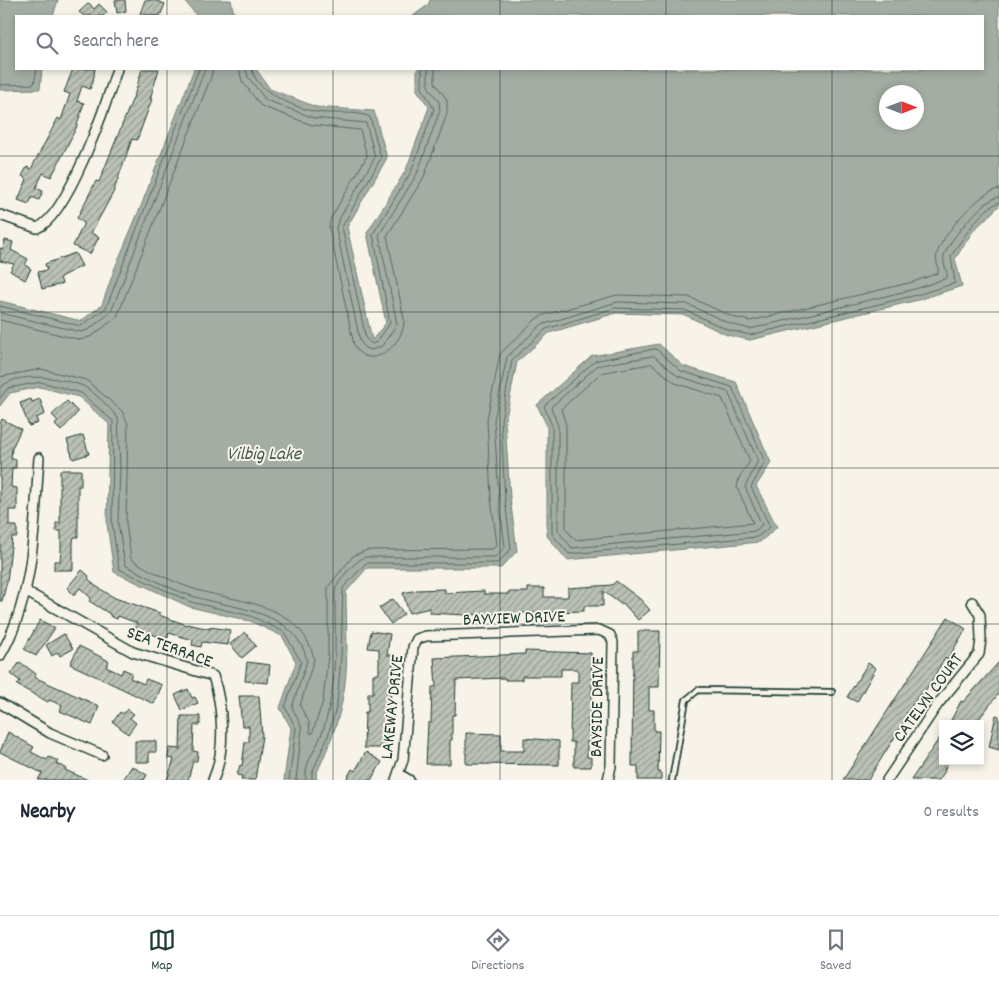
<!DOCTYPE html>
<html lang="en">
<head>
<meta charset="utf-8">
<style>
  body { margin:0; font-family:Dekko,sans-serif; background:#f2f2f3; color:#1f2937 }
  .controls { position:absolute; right:15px; bottom:15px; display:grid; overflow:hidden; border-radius:0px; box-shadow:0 2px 8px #0003 }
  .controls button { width:45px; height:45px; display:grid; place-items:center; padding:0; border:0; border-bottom:1px solid #e0e1e3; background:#fff; color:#1f2937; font:25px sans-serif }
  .compass { position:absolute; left:879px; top:85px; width:45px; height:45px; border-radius:50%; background:#fff; box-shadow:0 2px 8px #0003; rotate:90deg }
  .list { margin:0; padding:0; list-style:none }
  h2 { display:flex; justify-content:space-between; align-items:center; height:65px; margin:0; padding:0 20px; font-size:21px }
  h2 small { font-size:16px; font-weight:400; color:#747a83 }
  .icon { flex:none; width:28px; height:28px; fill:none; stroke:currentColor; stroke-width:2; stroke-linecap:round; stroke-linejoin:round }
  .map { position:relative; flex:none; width:999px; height:780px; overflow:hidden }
  .search { position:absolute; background:#fff; box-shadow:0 2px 8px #0003; left:15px; right:15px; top:15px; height:55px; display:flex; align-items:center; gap:12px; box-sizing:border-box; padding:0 18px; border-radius:0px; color:#747a83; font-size:19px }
  .sheet { height:135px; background:#fff }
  nav { display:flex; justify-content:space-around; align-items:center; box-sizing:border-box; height:70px; border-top:1px solid #e0e1e3; background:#fff; font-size:14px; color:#747a83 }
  nav a { display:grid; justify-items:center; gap:2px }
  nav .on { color:#1f3d34 }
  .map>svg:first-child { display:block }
  .water { fill:#a4ada3; stroke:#6f8077; fill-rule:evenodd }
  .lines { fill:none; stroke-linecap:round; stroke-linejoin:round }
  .shore { stroke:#546a60; stroke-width:1 }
  .building { fill:url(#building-hatch); stroke:#1f3d34 }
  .lane-casing { stroke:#1f3d34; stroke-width:8 }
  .street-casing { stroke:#1f3d34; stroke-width:12 }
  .lane { stroke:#f7f3e8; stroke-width:4.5 }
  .street { stroke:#f7f3e8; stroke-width:9 }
  .grid { fill:none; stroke:#1f3d34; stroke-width:1; stroke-opacity:0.55 }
  .labels { text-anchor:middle; stroke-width:4; stroke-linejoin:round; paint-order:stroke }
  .street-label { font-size:18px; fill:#1f3d34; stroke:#f7f3e8 }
  .water-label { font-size:19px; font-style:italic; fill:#405950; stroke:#f7f3e8 }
</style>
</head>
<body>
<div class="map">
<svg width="999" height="780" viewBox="0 0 999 780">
  <defs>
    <pattern id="building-hatch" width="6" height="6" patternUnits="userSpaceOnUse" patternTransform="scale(1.25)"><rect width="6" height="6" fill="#bbc1b6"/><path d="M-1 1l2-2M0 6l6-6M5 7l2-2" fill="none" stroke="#979e95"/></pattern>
  </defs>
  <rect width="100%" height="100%" fill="#f7f3e8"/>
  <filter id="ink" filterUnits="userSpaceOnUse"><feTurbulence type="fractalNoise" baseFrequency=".02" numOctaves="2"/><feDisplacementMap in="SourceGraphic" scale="10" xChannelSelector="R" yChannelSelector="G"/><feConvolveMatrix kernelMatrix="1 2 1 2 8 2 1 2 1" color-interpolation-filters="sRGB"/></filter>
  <g filter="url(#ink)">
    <!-- water -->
    <path class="water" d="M0,0H58L53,16H16V69H42L40,89L0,90Z
      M184,0H231L234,16H197Z
      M430,0H999V206L973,231L955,259L962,286L918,300L750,340L727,335L685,315L616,313L549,333L517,362L505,422L510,498L517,551L501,568H367L346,592C346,629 350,670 341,706C336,730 326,752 316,775L317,780H284L291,728L280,708L296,662L282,636L250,621L190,607L114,572L107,524L109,424L79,397L40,387L10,393L0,406V301L81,321L102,305L114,270L141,206L194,69H256L270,89L316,107L374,111L387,158L347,227L372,340L386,323L367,233L406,170L429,107L417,90V69H983V16H413L428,5ZM916,92V122H886V92Z
      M659,344L683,366L736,382L771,463L756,486L777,527L760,542L567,560L547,536V426L537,405L592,356Z"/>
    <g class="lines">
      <!-- shore -->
      <path class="shore" d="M239,69L242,81L261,106L312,125L360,130L367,156L331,218L329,228L354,345C369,375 406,343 404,319L387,236L424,177L447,114V100L435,83V69
        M246,69L248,77L266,100L314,118L366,123L375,157L338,221L336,228L360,341L365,348L372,350L382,346L397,324L379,235L417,174L440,110L439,102L428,86V69
        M252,69C255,92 296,108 317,112C333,115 355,110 370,117L381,158L342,227L366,339L372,344L377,342L390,323L373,234L411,172L434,109L422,88V69
        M0,85L34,84L37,69
        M0,306L81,326L106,308L199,69
        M0,313L81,332L88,330L111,312L205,69
        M0,320L81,340L92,336L117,317L211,77L213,69
        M656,349L681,371L732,387L765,462L751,487L770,527L757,537L569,554L552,534V426L544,406L595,361Z
        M654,356L678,376L728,392L758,461L745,487L762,525L755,531L572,548L558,531V426L551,407L597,366Z
        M652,364L675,383L722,398L750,461L739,478L737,487L753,523L575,540L566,529V425L561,409L601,373Z
        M0,377L41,369L86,380L122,411L128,424L126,523L131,559C150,571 175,583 197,590C242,603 301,603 314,659L300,706L309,722L310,733L312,734L323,701L328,655V587L353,556L367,550L492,549L497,545L491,499L487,419L500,354L536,319L544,315L617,295L689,297L733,317L750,321L913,282L938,273C939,267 935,261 937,254C941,236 980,190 999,189
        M0,388C16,370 64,378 83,386C95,392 110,408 118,418L120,469L118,523L125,565C147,576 171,590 195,597C235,609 297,610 307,661L292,707L302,728L296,780
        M0,398L8,388L41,382L81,393L113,421L112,523L119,569L191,602L251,616L284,632L301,662L285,707L296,728L289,780
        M306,780C303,764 317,748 322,733C338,688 335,639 335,591C338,580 354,562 365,557H495L505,547L499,499L494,420L507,357L541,325L617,302L687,304L731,324L750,329L915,289L947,278C948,271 942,263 944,256C948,241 984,198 999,197
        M312,780V773L328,736L337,704L341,656L343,588L366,563H498L511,549L505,499L501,421L512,360L546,329L615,308L685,310L728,330L750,335L917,295L955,283L951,256C960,243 983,205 999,203"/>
    </g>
    <!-- building -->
    <path class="building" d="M115,0H125L126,11L117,13Z
      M145,0H154L165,4L160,16L140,14Z
      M89,3L94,9L99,4L107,12L103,16H84L79,12Z
      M73,69H95L93,81L90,89L82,86L77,101L84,103L76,128L57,166L51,177L43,173L36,188L43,191L39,200L32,197L29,204L18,200L27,179L22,176L27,167L31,169L58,118L61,120L70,94L64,92Z
      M142,69H159L150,99H152L137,140L132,139L113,193L91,233L99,237L90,254L73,246L84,223L77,218L96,181L99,182L135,93Z
      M5,240L13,242L11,250L28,259L25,265L31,269L25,280L10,271L14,264L0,261V248L3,249Z
      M75,253L82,266L60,277L62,284L42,289L38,272L47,270L45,264Z
      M31,399L32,402L40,399L45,414L36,418L38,423L29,426L20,403Z
      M67,401L78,412L61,431L55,425L58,421L52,415Z
      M2,419L21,429L12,448L11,459H16V468H12L11,487L17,488V510H9V526H17V537H12L7,582L2,601H0V424Z
      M83,435L89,454L73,459L67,440Z
      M60,470H81V486H78V537H74L73,542V570H54V561H60L61,549V531H56V523H60Z
      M82,570L89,576L88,578L94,585L115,598L160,613L159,615L187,625V624L210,629V627L230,630L228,645L202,642L201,647L192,645L193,640L169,633L167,639L135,629L137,623L118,616L117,619L110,616V614L89,601L91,598L80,588L74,595L67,588Z
      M616,581L640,599L650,610L638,620L623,603L622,605L603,591V606H584V611L465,615L430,613V608L409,613L403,593L417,590L445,589V593L484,591V594H508V592H528V588H544V597H568V588L612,585Z
      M393,599L404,614L391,624L379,608Z
      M948,617L966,629L947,660L945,658L922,696L920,694L906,713L909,714L868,780H843Z
      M40,620L55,628L36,656L24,649Z
      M371,631L390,634L387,655H394L386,748H364L365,712H368V693H373V674H379V649L368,648Z
      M638,631H660L659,687H649V710H654V731H659L658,772H661V780H638V766H632L633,651H638Z
      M245,632L256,646L242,658L230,644Z
      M64,634L73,649L60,656L58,652L52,656L46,645Z
      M79,646L109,661L106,667L121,674L123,669L132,673L130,678L144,684L146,679L162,685L154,704L70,664Z
      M525,651L591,653L592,692L591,717H588V733H591V742H587V757H591V767H574V742H570L571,682H578V669H561V676H522V680H505V678L456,680L455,715H452V740H450V764H426L428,723H431L432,687H436L434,658L525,654Z
      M20,662L36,674L34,677L99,706L92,725L60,711L62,705L49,700L48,702L17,685L20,681L11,674Z
      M247,662L270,665L268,683L245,681Z
      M999,662V693L975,724H949L961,701L963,702Z
      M868,663L876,668L857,702L847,697Z
      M188,689L192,698L195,697L198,703L182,710L175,695Z
      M239,696H259L262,736L255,780H241L242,776L237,775L240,765L242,766L245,742H249V726H242Z
      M127,709L134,714L130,718L136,723L128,734L113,722L120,712L123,714Z
      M996,715L999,716V750L989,747Z
      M181,716H200V725H194L193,751L198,752L197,761H193L188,780H167L174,759L168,758L169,748L180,749Z
      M8,732L34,747L31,752L47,760L49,757L58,761L56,764L66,768L65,770L88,780H38L42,773L0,752Z
      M466,733L501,734V751H524V738L559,741V765L466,764Z
      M943,733V761H949L944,770L945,771L939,780H911Z
      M135,741H156V752H149V762H135Z
      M366,752L382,762L371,780H346L352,769L355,771Z
      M132,766L147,775L144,780H123Z"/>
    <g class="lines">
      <!-- lane casing -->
      <g class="lane-casing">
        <path id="lane" d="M672,780L686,700L698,690L832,692"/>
      </g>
      <!-- street casing -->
      <g class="street-casing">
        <path id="street" d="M0,215L37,228C68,216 107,102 117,69
          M25,591L133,652L213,676C223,706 226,751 213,780
          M0,656C35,597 34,524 39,458
          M0,703L50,733L102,755
          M399,774L409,780
          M396,780L403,760L413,647L417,639L426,636L599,630L610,635L613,642L611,766L608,780
          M887,780L938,704L979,654L981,639L980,615L972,602"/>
      </g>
      <!-- lane -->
      <use href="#lane" class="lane"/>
      <!-- street -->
      <use href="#street" class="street"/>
    </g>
  </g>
  <!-- grid -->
  <path class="grid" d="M167,0V16M333,0V16M500,0V16M666,0V16M832,0V16M167,69V780M333,69V780M500,69V780M666,69V780M832,69V780M0,156H999M0,312H999M0,468H999M0,624H999"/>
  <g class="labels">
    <!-- street labels -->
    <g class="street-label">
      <text transform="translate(514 617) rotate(-2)" y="6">BAYVIEW DRIVE</text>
      <text transform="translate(170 646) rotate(20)" y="6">SEA TERRACE</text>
      <text transform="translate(927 697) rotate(-54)" y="6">CATELYN COURT</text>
      <text transform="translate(391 707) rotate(-84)" y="6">LAKEWAY DRIVE</text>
      <text transform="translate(596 707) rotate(-89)" y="6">BAYSIDE DRIVE</text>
    </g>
    <!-- water labels -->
    <g class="water-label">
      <text x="264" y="459">Vilbig Lake</text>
    </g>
  </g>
</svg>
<div class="controls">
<button><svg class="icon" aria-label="layers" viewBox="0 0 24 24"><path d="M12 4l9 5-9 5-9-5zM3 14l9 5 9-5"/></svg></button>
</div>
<svg class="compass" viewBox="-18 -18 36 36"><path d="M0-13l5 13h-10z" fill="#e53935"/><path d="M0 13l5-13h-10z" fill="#747a83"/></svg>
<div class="search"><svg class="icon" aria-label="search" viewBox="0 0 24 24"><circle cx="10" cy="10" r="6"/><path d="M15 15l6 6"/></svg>Search here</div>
</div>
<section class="sheet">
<h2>Nearby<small>0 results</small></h2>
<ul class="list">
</ul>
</section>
<nav>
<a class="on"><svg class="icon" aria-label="map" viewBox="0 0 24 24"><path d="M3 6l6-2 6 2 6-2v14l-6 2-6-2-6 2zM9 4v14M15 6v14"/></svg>Map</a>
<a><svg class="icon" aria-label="directions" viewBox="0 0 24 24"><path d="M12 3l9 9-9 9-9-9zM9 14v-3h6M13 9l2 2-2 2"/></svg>Directions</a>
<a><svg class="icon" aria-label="saved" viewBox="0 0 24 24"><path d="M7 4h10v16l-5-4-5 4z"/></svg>Saved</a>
</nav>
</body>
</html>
